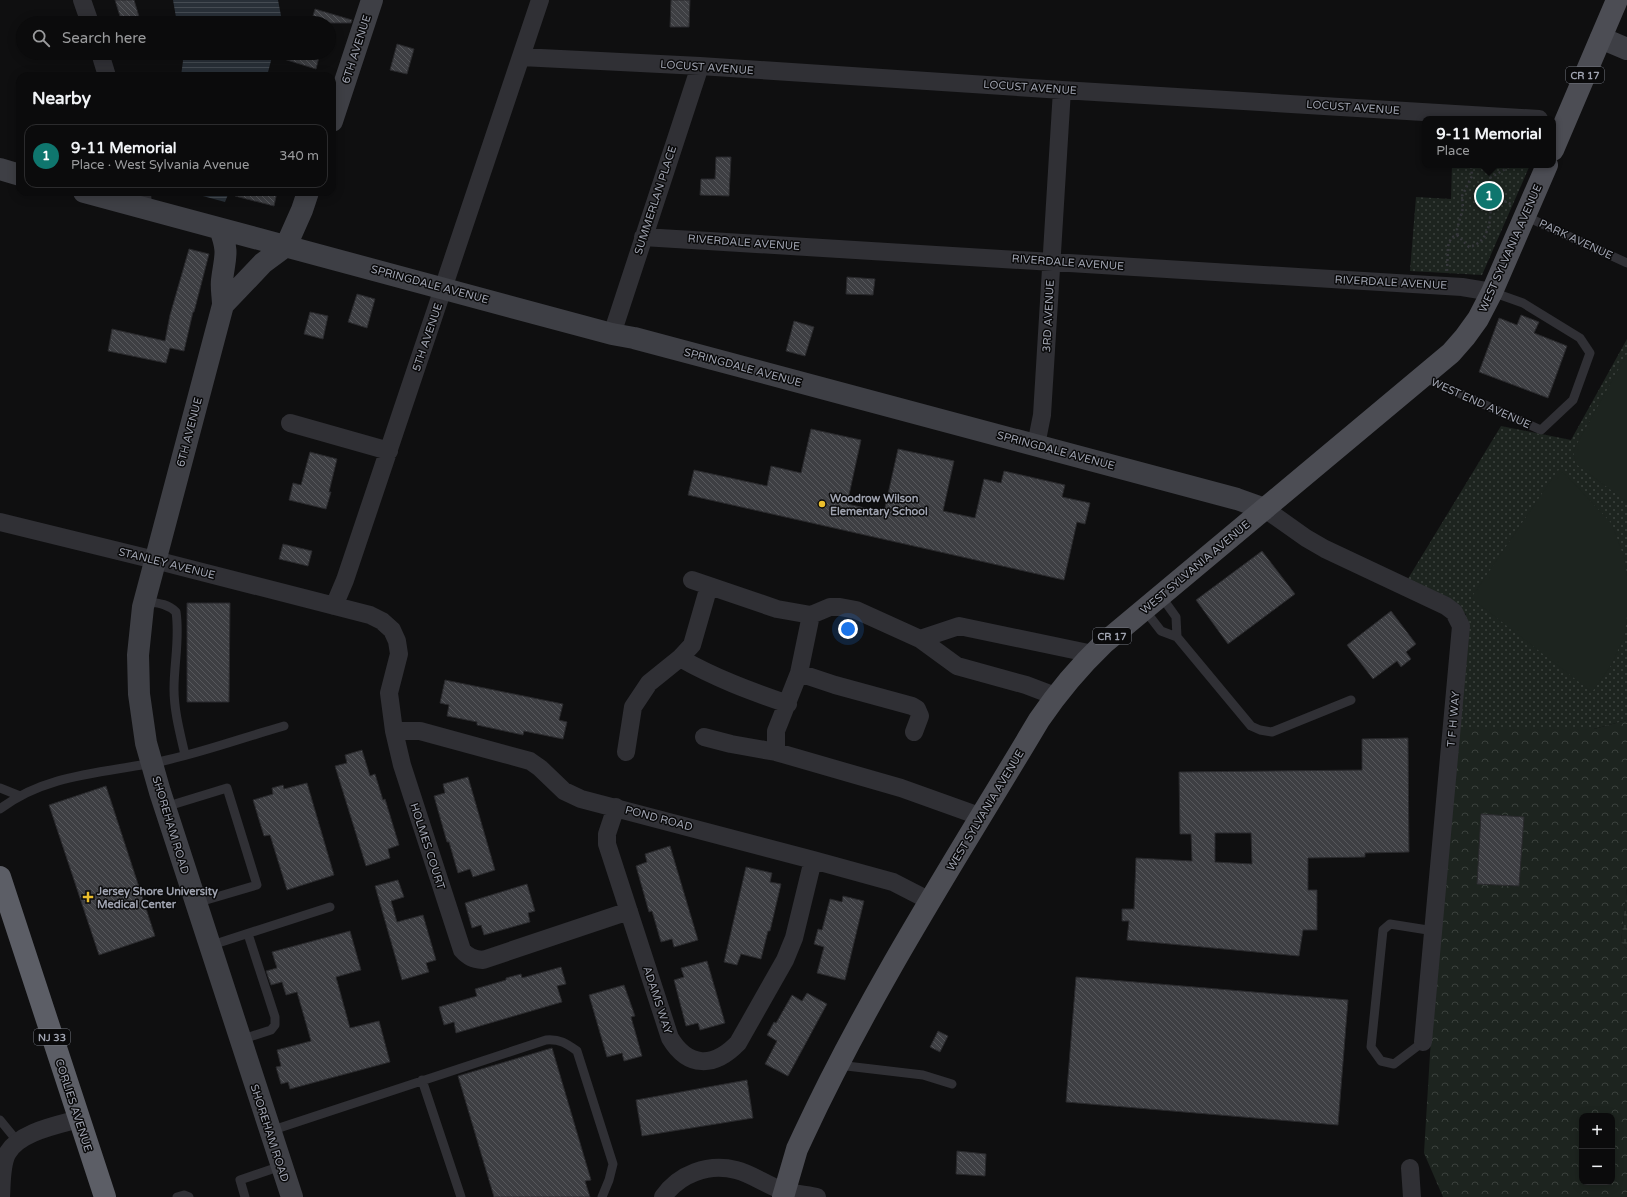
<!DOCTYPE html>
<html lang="en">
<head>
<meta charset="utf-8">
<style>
  body { margin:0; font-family:"Varela Round",sans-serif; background:#141415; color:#f1f3f6 }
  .controls { position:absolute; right:12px; bottom:12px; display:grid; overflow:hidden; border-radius:8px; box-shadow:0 2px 10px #0003 }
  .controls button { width:36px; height:36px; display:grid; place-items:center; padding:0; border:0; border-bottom:1px solid #2b2b2d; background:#0b0b0c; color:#f1f3f6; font:20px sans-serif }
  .you { position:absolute; left:848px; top:629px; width:14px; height:14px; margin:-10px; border:3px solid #fff; border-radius:50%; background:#1a73e8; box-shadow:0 0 0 6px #1a73e833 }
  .badge { display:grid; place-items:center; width:26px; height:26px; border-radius:50%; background:#0f766e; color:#fff; font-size:13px; font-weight:700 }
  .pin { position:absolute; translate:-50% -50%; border:2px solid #fff; box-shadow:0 1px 4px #0006 }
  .popup { position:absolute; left:1422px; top:116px; width:134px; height:52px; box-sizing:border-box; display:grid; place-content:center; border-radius:8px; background:#0b0b0c; filter:drop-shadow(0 1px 3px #0005); font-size:13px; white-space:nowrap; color:#9a9b9d }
  .popup b { font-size:15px; color:#f1f3f6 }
  .popup::after { content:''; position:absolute; left:50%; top:100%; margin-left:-8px; border:8px solid transparent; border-top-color:#0b0b0c }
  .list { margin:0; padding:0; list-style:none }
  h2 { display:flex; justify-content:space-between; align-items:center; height:52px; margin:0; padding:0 16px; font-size:17px }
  h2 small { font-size:13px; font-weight:400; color:#9a9b9d }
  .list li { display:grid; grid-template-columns:26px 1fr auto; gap:12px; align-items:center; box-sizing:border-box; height:64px; margin:0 8px 8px; padding:0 8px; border:1px solid #2b2b2d; border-radius:12px }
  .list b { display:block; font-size:15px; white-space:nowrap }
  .list p { margin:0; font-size:13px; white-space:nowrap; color:#9a9b9d }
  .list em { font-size:13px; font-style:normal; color:#9a9b9d }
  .icon { flex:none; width:22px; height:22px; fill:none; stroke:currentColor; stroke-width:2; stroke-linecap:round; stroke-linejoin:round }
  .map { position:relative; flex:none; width:1627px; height:1197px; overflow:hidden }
  .search { position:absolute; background:#0b0b0c; box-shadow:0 2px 10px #0003; left:16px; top:16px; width:320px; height:44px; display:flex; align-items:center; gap:10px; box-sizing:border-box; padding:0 14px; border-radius:22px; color:#9a9b9d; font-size:15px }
  .panel { position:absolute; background:#0b0b0c; box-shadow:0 2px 10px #0003; left:16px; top:72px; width:320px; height:124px; border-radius:12px }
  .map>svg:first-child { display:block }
  .forest { fill:url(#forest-crowns); fill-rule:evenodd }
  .wetland { fill:url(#wetland-marsh) }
  .park { fill:url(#park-dots) }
  .garden { fill:#1d241f }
  .water { fill:url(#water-rules) }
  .building { fill:url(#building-back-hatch); stroke:#29292c; fill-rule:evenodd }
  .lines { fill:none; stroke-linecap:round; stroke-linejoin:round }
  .path { stroke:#36373c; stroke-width:2.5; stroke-dasharray:2 3; stroke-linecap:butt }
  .lane { stroke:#303035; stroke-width:9 }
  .street { stroke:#303035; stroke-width:18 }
  .secondary { stroke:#3e3f45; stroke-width:22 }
  .primary { stroke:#4c4d54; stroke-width:22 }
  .highway { stroke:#5c5e66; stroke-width:22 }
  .poi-dot { fill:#ebbe2c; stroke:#0a0a0b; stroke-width:1.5 }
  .labels { text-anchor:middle; stroke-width:3; stroke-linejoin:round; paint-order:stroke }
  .shield { fill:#0a0a0b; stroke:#73767f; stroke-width:1 }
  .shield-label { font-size:10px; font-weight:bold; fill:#a0a4b1 }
  .street-label { font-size:11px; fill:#a0a4b1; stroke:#0a0a0b }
  .poi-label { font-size:11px; font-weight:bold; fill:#a0a4b1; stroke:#0a0a0b; text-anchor:start }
</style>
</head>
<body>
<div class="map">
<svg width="1627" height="1197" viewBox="0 0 1627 1197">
  <defs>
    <pattern id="forest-crowns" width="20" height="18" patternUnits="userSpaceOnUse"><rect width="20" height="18" fill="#1d241f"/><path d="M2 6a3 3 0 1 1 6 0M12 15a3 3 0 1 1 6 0" fill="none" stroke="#3b413d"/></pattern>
    <pattern id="wetland-marsh" width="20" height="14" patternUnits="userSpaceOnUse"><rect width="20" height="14" fill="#1d241f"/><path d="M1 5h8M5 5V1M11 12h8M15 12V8" fill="none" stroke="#3b413d"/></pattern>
    <pattern id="park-dots" width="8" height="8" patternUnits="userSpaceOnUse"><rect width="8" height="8" fill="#1d241f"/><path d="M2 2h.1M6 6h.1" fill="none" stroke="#3b413d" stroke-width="1.8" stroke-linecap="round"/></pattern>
    <pattern id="water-rules" width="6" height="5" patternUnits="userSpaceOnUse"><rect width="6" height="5" fill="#293038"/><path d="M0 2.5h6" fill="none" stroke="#454b52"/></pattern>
    <pattern id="building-back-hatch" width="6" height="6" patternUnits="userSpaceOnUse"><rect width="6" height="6" fill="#3e3f43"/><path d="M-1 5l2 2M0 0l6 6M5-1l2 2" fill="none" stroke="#57585c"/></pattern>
  </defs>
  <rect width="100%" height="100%" fill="#0f0f10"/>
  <!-- forest -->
  <path class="forest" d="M1627,720V887L1621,942L1627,949V1197H1443L1424,1153L1434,988L1459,729H1594ZM1582,1116H1612V1182H1582Z"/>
  <!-- wetland -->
  <path class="wetland" d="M1627,887V949L1621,942Z"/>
  <!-- park -->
  <path class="park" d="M1452,165H1530L1482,275L1410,271L1416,197L1451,199Z
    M1627,339V720L1594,729H1459L1466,614L1406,582L1501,426L1571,440Z"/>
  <!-- garden -->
  <path class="garden" d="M1627,354V502L1576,464L1573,451Z
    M1558,470L1567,476L1612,524L1625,560L1627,576V616L1625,634L1612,664L1592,692L1471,598Z"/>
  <!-- water -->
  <path class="water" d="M173,0H278L282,21V23H177Z
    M181,53H273L267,76H181L183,61Z
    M188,192H229L225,202Z"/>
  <!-- building -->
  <path class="building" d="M115,0H134L141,23H122Z
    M671,0H690L689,27H670Z
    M315,9L352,20L351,23H311Z
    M397,44L414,49L407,74L390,70Z
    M274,53H320L316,69L274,56Z
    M716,157H731L729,196L700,195L701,179H715Z
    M236,192H277L274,206L235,196Z
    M189,249L209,254L194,312H193L184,351L170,348L166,363L108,351L112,329L165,341L170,315Z
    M847,277L875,279L873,295L846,294Z
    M357,294L375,299L367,328L348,322Z
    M310,312L328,316L323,339L304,334Z
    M1521,315L1539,322L1534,333L1567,346L1548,398L1479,372L1499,318L1517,325Z
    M794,321L814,327L805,356L786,351Z
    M811,429L861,440L847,504L884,512L898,449L954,461L943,511L975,518L984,479L1001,483L1004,471L1065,485L1062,497L1090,503L1085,524L1077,522L1064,580L688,495L694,470L767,486L771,466L801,473Z
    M310,452L337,459L329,492H331L326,509L289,500L293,483L301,485Z
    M283,544L312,551L308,566L279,559Z
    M1262,551L1295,594L1228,644L1196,600Z
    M187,603H230L229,702H187Z
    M1391,611L1416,644L1406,652L1411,659L1401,667L1397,661L1373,679L1347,645Z
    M445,680L563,704L559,720L567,722L563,739L524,731L523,735L477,725V722L447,716L449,705L440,703Z
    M1408,738L1409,852L1365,853V857L1308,858V890H1317V930H1303L1299,956L1127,940L1129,921H1122V909H1134L1136,858L1192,861L1191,834H1180L1179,772L1362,770V739ZM1215,833H1251L1252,864L1215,862Z
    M362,750L370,776L375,774L383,800L385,799L399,845L388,849L390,858L366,866L335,766L347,763L345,755Z
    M468,777L495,870L473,877L470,869L458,873L449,842H447L434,796L445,793L443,784Z
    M307,783L334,875L287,890L270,835L264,836L253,800L273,794L272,788L283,785L284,789Z
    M106,786L155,936L99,955L49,805Z
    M1481,814L1524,817L1519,886L1477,884Z
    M670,846L698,940L674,947L672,939L661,942L652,911L649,912L636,866L647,862L645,854Z
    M746,867L772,873L770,882L781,884L770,931H768L761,959L741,954L737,965L724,962Z
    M398,880L404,897L391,901L397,922L423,915L436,960L426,963L429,972L402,980L375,886Z
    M527,884L535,911L528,913L530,922L484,935L481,925L472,928L465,903Z
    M843,896L864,901L845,980L817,973L824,947L814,944L818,929L822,930L830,899L842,902Z
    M350,931L361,970L336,977L350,1028L379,1021L390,1062L290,1089L288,1082L281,1084L276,1067L281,1066L277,1050L311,1041L297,992L286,995L282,982L271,985L266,971L277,968L272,952Z
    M707,961L725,1023L700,1030L698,1023L686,1026L674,980L684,977L681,968Z
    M561,967L566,984L557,986L562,1002L456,1033L454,1022L444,1025L439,1007L477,996L475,989L506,980V978L521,974L522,978Z
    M1076,977L1348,1000L1338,1125L1066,1102Z
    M624,985L635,1016L631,1017L642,1056L624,1061L622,1053L607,1057L589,995Z
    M807,993L827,1004L788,1076L765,1064L777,1041L767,1035L774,1022L776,1023L792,995L802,1001Z
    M938,1031L948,1036L940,1052L930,1047Z
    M552,1048L591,1180L585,1181L590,1197H494L458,1076Z
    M747,1080L753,1118L642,1136L636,1100Z
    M957,1151L986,1154L985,1176L956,1174Z"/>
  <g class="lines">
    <!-- path -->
    <path class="path" d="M1489,188L1490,178L1509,167L1510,165
      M1481 195a7 7 0 1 1 14 0a7 7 0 1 1-14 0Z
      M1495,197L1511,204
      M1457,235L1469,247C1489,243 1492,218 1490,201
      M1447,271L1448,246L1451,238L1457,235V229L1463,208L1462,196L1472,176L1471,165"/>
    <!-- lane -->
    <path class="lane" d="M1525,216L1627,263
      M1423,377L1541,430L1573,400L1590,353L1580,338L1523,303L1492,292
      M144,601C156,603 167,603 176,612C180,638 174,663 174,689C174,711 180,733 185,755
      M1144,609L1161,631L1177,637L1176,617L1161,596
      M1177,637L1251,726L1260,730L1272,732L1351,700
      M0,788L20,796
      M165,807L227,788L257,885L196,903
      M0,809C48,772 110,773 167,760C207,751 245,737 284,726
      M209,946L330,907
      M240,1040L271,1030L275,1025V1017L248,934
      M1423,1042L1394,1064L1381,1061L1371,1047L1383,930L1390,924L1434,931
      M838,1065L923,1075L952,1084
      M422,1080L461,1197
      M0,1120L18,1142
      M270,1131L546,1040C560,1039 566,1043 577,1051L613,1164L609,1180L602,1197
      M177,1197L184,1195L189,1197
      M245,1197L240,1180L281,1166"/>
    <!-- street -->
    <path class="street" d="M82,0L90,23
      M100,53L107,76
      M521,57L700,66L1062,90L1539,119
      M142,192L143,208
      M643,237L1462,287L1492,292
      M612,334L700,66
      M290,423L389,451
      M1036,445L1042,415L1062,90
      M1265,509L1306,538L1325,549L1446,606L1454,612L1461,626L1423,1042
      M0,522L155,560L370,615L382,621L392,630L397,641L399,654L389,693L394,731L402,765L462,950C468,957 473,959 483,960L629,911
      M692,580L777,609L811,615
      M334,606L345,580L540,0
      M920,639L959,626L1093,654
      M680,658C715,678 750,691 788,704
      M799,673L835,685L912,706L917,709L920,716L914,732
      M394,731H420L530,761L540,768L564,791L581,799L813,860L893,882L930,901
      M704,737L731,744L776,752L901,788L982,817
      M626,752L633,707L649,683L680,658L692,645L709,586
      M776,752V731L799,673L811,615L830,607H840L856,610L920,639L957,666L1026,685L1055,696
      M616,807L607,834V844L670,1038C688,1068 714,1068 738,1043L785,960L794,938L813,860
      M1410,1168L1412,1197
      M1,1197C2,1184 1,1166 7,1154C18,1132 58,1125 79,1119
      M663,1197C679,1174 708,1163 736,1170C753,1174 767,1186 784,1191C795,1194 807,1195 817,1197"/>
    <!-- secondary -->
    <path class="secondary" d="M1601,38L1627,49
      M332,121L372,0
      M0,169L20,175
      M84,192L612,334L634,338L1237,499L1265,509
      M220,229C229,253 225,256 222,280C221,288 223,297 223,305L143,607L138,655L139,694L146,743L160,792L292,1197
      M223,305L263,263L286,246L302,210L308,192"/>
    <!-- primary -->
    <path class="primary" d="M1553,150L1617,0
      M783,1197L797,1149L804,1134C871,990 958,856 1039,720C1058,692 1080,666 1104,643L1451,353L1465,337L1478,319L1492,292L1547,165"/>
    <!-- highway -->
    <path class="highway" d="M0,877L105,1197"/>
  </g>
  <!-- markers -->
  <g class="poi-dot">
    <circle cx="822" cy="504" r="4"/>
    <path d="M86 891h4v4h4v4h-4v4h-4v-4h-4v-4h4z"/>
  </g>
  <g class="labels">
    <!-- shield labels -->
    <g class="shield">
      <rect x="1566" y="67" width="38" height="16" rx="3"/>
      <rect x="1093" y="628" width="38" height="16" rx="3"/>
      <rect x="34" y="1029" width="36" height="16" rx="3"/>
    </g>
    <g class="shield-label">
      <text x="1585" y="79">CR 17</text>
      <text x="1112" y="640">CR 17</text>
      <text x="52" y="1041">NJ 33</text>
    </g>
    <!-- street labels -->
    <g class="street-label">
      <text transform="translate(356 49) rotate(-72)" y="4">6TH AVENUE</text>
      <text transform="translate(707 67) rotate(4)" y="4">LOCUST AVENUE</text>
      <text transform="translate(1030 87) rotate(4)" y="4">LOCUST AVENUE</text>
      <text transform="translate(1353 107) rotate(4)" y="4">LOCUST AVENUE</text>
      <text transform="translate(655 200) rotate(-72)" y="4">SUMMERLAN PLACE</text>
      <text transform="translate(1576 239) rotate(25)" y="4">PARK AVENUE</text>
      <text transform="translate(744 242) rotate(4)" y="4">RIVERDALE AVENUE</text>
      <text transform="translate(1510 248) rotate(-66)" y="4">WEST SYLVANIA AVENUE</text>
      <text transform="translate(1068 262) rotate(4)" y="4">RIVERDALE AVENUE</text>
      <text transform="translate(1391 282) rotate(3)" y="4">RIVERDALE AVENUE</text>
      <text transform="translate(430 284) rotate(15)" y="4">SPRINGDALE AVENUE</text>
      <text transform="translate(1048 316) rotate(-87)" y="4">3RD AVENUE</text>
      <text transform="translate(427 337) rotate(-71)" y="4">5TH AVENUE</text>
      <text transform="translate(743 367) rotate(15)" y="4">SPRINGDALE AVENUE</text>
      <text transform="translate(1481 403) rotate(24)" y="4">WEST END AVENUE</text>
      <text transform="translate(189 432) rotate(-75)" y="4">6TH AVENUE</text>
      <text transform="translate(1056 450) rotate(15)" y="4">SPRINGDALE AVENUE</text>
      <text transform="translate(167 563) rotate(14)" y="4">STANLEY AVENUE</text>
      <text transform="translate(1195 567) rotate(-40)" y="4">WEST SYLVANIA AVENUE</text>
      <text transform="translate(1453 719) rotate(-85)" y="4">T F H WAY</text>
      <text transform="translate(985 810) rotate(-59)" y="4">WEST SYLVANIA AVENUE</text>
      <text transform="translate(659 818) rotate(15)" y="4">POND ROAD</text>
      <text transform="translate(171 825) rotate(73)" y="4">SHOREHAM ROAD</text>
      <text transform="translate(428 846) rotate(72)" y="4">HOLMES COURT</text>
      <text transform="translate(658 1000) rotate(72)" y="4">ADAMS WAY</text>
      <text transform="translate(74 1105) rotate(72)" y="4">CORLIES AVENUE</text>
      <text transform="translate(270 1133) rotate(72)" y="4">SHOREHAM ROAD</text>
    </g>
    <!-- poi labels -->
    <g class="poi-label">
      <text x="830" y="502">Woodrow Wilson<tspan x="830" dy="13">Elementary School</tspan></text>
      <text x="97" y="895">Jersey Shore University<tspan x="97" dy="13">Medical Center</tspan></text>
    </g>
  </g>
</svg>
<div class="controls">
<button>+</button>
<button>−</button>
</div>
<div class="you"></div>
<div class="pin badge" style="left:1489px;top:196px">1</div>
<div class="popup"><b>9-11 Memorial</b>Place</div>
<div class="search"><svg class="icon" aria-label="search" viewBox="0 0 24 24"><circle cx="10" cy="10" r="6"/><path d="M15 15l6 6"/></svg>Search here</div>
<section class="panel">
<h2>Nearby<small></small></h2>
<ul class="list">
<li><span class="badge">1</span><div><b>9-11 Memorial</b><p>Place · West Sylvania Avenue</p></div><em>340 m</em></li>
</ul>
</section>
</div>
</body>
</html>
